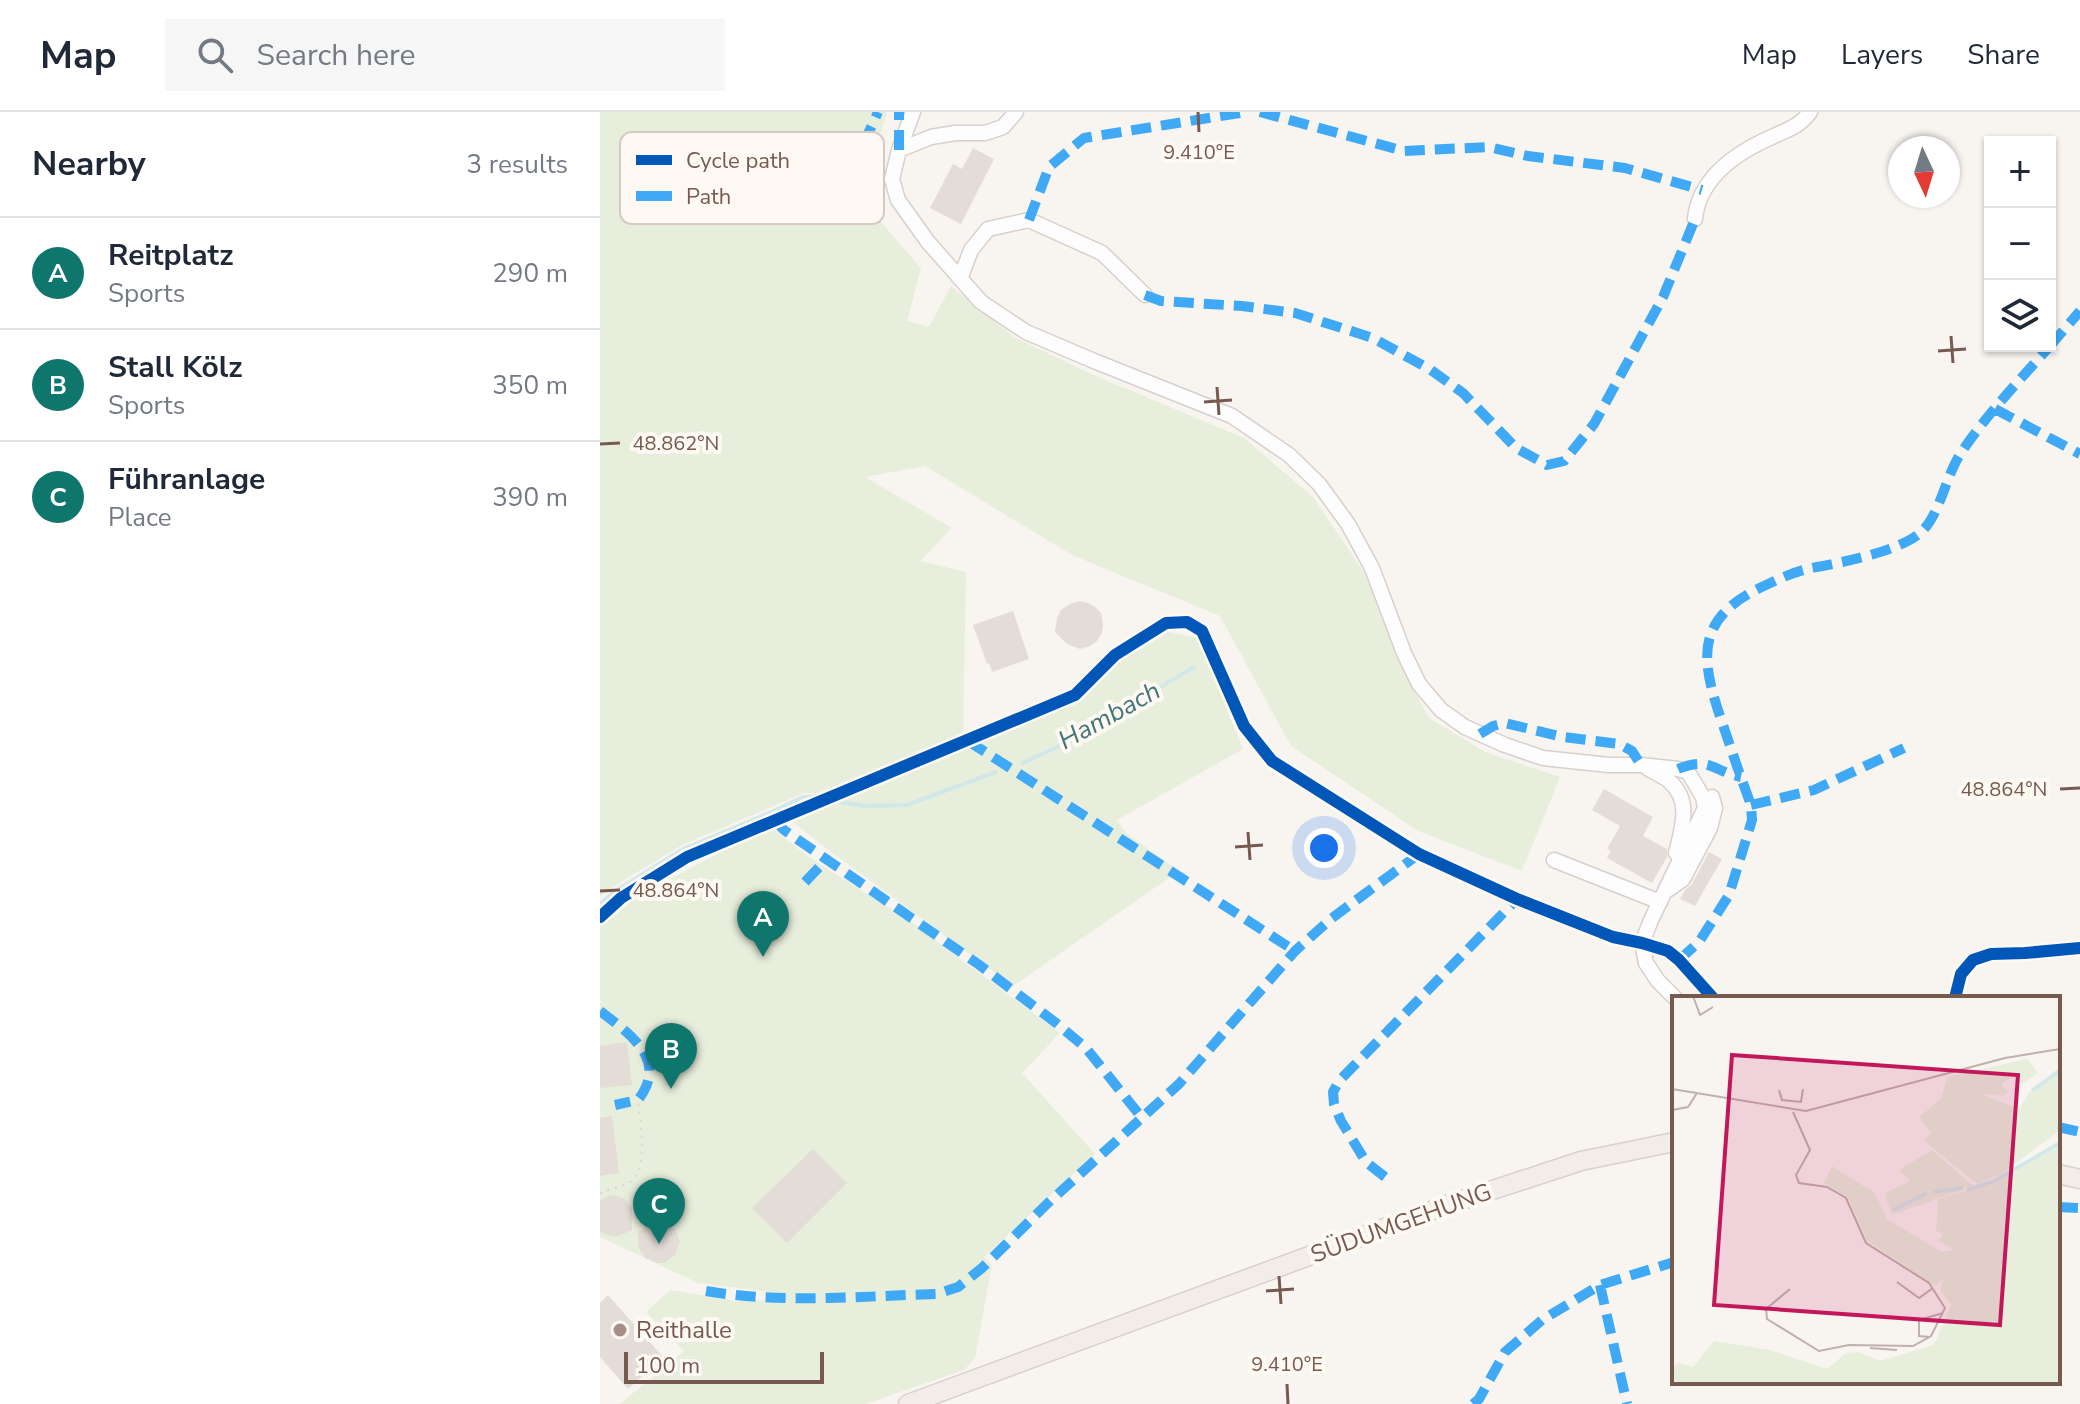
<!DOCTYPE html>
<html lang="en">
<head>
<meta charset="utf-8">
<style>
  body { margin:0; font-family:"Nunito Sans",sans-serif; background:#f6f6f7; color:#1f2937 }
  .controls { position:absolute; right:24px; top:24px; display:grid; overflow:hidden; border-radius:0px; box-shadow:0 2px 6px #0004 }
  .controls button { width:72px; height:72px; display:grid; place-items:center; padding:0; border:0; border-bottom:2px solid #e0e1e3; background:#fff; color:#1f2937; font:40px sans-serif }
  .compass { position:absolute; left:1288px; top:24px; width:72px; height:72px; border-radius:50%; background:#fff; box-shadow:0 2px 6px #0004; rotate:176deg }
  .scale { position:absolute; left:24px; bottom:20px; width:200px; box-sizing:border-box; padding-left:8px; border:4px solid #765a50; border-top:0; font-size:22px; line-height:28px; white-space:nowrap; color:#765a50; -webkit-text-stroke:6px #fef9f3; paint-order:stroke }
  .you { position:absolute; left:724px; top:736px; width:28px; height:28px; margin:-20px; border:6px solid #fff; border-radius:50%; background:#1a73e8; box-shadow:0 0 0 12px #1a73e833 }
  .badge { display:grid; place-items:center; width:52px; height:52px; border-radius:50%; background:#0f766e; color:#fff; font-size:26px; font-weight:700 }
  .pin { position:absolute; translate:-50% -66px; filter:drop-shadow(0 2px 4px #0008) }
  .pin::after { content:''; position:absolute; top:42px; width:28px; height:24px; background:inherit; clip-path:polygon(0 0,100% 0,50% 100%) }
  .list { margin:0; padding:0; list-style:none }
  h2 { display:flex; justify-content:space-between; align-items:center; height:104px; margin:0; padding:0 32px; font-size:34px }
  h2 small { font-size:26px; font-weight:400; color:#747a83 }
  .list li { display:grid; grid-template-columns:52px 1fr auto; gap:24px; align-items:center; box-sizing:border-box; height:112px; padding:0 32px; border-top:2px solid #e0e1e3 }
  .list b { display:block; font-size:30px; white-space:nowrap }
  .list p { margin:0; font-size:26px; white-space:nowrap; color:#747a83 }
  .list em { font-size:26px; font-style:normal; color:#747a83 }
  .icon { flex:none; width:44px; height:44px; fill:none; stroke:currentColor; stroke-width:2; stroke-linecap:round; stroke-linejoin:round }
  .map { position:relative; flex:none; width:1480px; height:1292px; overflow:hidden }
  header { display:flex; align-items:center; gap:48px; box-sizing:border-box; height:112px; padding:0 40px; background:#fff; border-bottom:2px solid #e0e1e3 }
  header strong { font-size:38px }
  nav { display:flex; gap:44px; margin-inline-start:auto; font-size:28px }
  .search { width:560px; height:72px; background:#f6f6f7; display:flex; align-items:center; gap:20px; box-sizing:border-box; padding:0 28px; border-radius:0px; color:#747a83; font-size:30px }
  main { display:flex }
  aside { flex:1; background:#fff }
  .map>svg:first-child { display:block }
  .green { fill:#e8eedc }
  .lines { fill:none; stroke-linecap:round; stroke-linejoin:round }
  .stream { stroke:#d2e8e8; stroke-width:4 }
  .building { fill:#e4dcd7 }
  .minor-casing { stroke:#d7d0cc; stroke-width:17 }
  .major-casing { stroke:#d9d0cc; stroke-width:21 }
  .path { stroke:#dad3d0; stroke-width:2; stroke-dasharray:2 6; stroke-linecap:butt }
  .minor { stroke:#fefdfd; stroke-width:14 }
  .major { stroke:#f2ede8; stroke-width:18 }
  .quiet { stroke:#3fa9f5; stroke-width:10; stroke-dasharray:20 10; stroke-linecap:butt }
  .cycleway-casing { stroke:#fef9f3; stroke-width:17 }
  .cycleway { stroke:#0057b8; stroke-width:12 }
  .ticks { fill:none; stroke:#765a50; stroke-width:3 }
  .poi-dot { fill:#a49088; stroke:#fef9f3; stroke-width:3 }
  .labels { text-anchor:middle; stroke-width:8; stroke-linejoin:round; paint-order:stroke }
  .street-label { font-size:24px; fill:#765a50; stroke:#fef9f3 }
  .poi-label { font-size:24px; fill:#765a50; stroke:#fef9f3; text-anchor:start }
  .water-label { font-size:26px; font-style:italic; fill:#447679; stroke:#fef9f3 }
  .inset-river { fill:none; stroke:#d2e8e8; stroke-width:4 }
  .inset-road { fill:none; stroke:#c0b1ab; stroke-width:2 }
  .view { fill:#c2185b; fill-opacity:0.15; stroke:#c2185b; stroke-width:4 }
  .inset-edge { fill:none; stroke:#765a50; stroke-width:4 }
  .key { fill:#fef9f3; stroke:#d5c9c2; stroke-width:2 }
  .key-label { font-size:22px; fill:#765a50 }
  .ticks-label { font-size:20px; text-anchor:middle; fill:#765a50; stroke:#fef9f3; stroke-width:8; stroke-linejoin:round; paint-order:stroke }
</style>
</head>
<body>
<header>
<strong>Map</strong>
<div class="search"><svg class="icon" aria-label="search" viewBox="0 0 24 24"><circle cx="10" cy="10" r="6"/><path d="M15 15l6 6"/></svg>Search here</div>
<nav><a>Map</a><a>Layers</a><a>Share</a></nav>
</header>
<main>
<aside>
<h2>Nearby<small>3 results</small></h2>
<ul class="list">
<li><span class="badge">A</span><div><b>Reitplatz</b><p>Sports</p></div><em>290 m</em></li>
<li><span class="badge">B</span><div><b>Stall Kölz</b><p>Sports</p></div><em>350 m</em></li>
<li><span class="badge">C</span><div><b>Führanlage</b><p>Place</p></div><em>390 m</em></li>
</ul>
</aside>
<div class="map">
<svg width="1480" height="1292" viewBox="0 0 1480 1292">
  <rect width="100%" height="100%" fill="#f8f4f0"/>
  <!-- green -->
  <path class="green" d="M0,0H287L264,73L259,85L321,156L307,209L329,215L351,174L414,225L491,262L644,326L714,386L769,468L797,546L829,606L885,640L960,665L922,759L818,719L691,634L620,504L472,443L325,354L265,365L352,416L320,449L366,460L363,624L227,681H204L82,733L9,777L0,785Z
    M567,520L598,526L643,637L517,708L526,721L579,759L413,874L222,733L190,708L481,587L520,548Z
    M170,715L209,745L311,810L460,921L422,961L495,1042L384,1145L392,1153L375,1246L364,1258L265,1292H20L84,1239L46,1200L70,1178L136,1189L178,1188V1181L98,1171L0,1125V890L6,893L0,888V815L42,781Z"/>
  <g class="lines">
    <!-- stream -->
    <path class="stream" d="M423,651L470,629L594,555
      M241,690L266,694L307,693L396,660
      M0,792L14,780L83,737L169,701L203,685L218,684"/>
  </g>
  <!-- building -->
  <path class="building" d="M373,36L394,47L361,112L330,96L353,52L362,57Z
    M480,489L488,491L495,495L501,501L503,512L502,520L497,529L490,534L480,537L467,532L455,520L457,506L461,498L470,492Z
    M413,499L429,547L392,560L389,551L387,552L373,513Z
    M1004,677L1053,705L1043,724L1067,737V745L1052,771L1007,746L1011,739L1007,737L1020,714L992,698Z
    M1109,740L1122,747L1095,794L1080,787L1085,778L1092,772Z
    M27,930L32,973L0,976V934Z
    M12,1004L19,1061L0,1064V1006Z
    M213,1037L247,1071L187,1131L152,1096Z
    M11,1083L24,1086L32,1097V1118L18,1124H12L0,1120V1088Z
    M57,1110H63L75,1117L80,1130L75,1143L64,1151H57L45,1146L38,1134V1120Z
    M8,1183L63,1245L28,1277L0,1245V1191Z"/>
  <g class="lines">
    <!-- minor casing -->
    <g class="minor-casing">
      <path id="minor" d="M313,0L299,38L292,67L298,88L328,130L381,190L426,220L494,249L632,304L689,343L719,372L748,412L772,456L804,541L819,572L841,598L865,615L905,633L943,646L1009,653H1041L1078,657L1088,660L1103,685L1105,696L1051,808L1042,831L1046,851L1058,869L1075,886
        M299,38L331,25L355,21H385L403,15L416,0
        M1095,107C1099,65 1137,40 1174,24C1189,17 1200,14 1210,0
        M360,167L371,138L388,117L429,108L502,141L545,183
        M1047,656C1054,660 1063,664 1069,669C1092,688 1082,717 1076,741
        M954,748L1060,790
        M1069,777L1083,767L1110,716L1115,696L1112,685"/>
    </g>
    <!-- major casing -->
    <g class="major-casing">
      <path id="major" d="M1458,1062L1480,1067
        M308,1292L847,1093L981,1049L1074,1030"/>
    </g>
    <!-- path -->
    <path class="path" d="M0,1082C9,1076 21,1076 30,1070C49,1059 40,1007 38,988"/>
    <!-- minor -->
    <use href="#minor" class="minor"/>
    <!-- major -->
    <use href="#major" class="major"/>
    <!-- quiet -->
    <path class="quiet" d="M660,0L804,39L889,35L928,44L1025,56L1102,78
      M299,38V0
      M238,87L278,0
      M429,108L449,55L484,26L646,0
      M545,183L561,189L642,194L695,201L773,226L831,258L863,281L916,336L947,353L964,349L994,312L1063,185L1095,107
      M1450,234L1480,199
      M1395,297L1480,342
      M880,622L893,614L905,611L963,625L1019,632L1032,639L1041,653
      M368,629L695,839
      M1078,657C1109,644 1113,659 1141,665
      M1151,693L1214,678L1304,636
      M174,708L184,718L378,852L456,911L486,936L542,1006
      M205,770L227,747
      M1079,848L1099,830L1129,783L1152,708L1151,693C1141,666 1132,640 1123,613C1100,547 1093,506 1166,473C1183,465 1198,458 1217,455C1244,450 1299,439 1320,421C1340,404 1345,365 1361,341C1386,303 1419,269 1450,234
      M0,899C30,922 69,948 38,988L15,993
      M1458,1015L1480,1020
      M785,1065L766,1050L741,1009L734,992L733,980L739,969L917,787
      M1458,1095L1480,1096
      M1000,1173L1027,1292
      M106,1179C182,1192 261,1184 337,1182L358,1175L382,1156L448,1091L579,972L695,839L732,806L819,742
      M873,1292L879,1287L905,1240L942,1208L1000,1173L1074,1150"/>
    <!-- cycleway casing -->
    <g class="cycleway-casing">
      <path id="cycleway" d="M0,805L21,786L87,745L475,583L515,543L566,511L587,510L602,519L644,614L672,649L819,742L917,787L1013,825L1042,831L1068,839L1079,848L1113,886
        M1355,886L1361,862L1373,848L1391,842L1425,841L1480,836"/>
    </g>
    <!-- cycleway -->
    <use href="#cycleway" class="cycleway"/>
  </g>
  <!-- ticks -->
  <path class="ticks" d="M598,0L599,20M1351,224L1353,251M1338,239L1366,237M617,275L619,303M604,290L632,288M0,332L20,331M1460,677L1480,676M648,720L650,748M635,735L663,733M0,779L20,778M679,1164L681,1192M666,1179L694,1177M687,1272L688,1292"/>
  <!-- markers -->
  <circle class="poi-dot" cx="20" cy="1218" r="8"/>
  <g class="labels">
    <!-- street labels -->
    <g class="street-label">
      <text transform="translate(801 1111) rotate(-20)" y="8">SÜDUMGEHUNG</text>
    </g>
    <!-- poi labels -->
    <g class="poi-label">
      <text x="36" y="1226">Reithalle</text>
    </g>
    <!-- water labels -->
    <g class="water-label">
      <text transform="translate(509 603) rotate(-29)" y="9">Hambach</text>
    </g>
  </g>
  <!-- overview -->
  <g transform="translate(1072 884)">
    <rect width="388" height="388" fill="#f8f4f0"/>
    <path d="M355,63L366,77L350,88L342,79L329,88L336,96L331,100L310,98L347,113L357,97L388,75V134L331,177L305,188L252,145L259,137L247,121L269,103L275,81ZM388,150V388H0V372L6,367L21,371L42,345L98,354L155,373L174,357L186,356L208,365L262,349L279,309L268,294L271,284L263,290L195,245L176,201L152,187L160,170L203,197L215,223L270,256L281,254L266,244L272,238L264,235L266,203L322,186ZM260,154L301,190L220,219L213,197L238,185L227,174Z" fill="#e8eedc"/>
    <path class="inset-river" d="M360,95L388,74M295,194L322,185L388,147M261,196L291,192M221,214L255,197"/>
    <path class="inset-road" d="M21,0L28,19L41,11M0,93L134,115L333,62L388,53M107,94L110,104L129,106L131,93M0,114L16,111L25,97M225,286L247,302L261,292M118,293L94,313L95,323L147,355L177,349L241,350L259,340L273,312L257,287L194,247L174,202L155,191L127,187L124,179L138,154L121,116M258,341L247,340V324L271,317M198,352L225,354"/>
    <path class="view" d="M60,59L346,79L328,329L42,309Z"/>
    <rect width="388" height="388" class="inset-edge"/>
  </g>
  <!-- legend -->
  <rect x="20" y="20" width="264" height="92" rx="12" class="key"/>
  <rect x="36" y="43" width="36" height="10" fill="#0057b8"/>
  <rect x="36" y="79" width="36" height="10" fill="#3fa9f5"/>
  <g class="key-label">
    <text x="86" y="56">Cycle path</text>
    <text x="86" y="92">Path</text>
  </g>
  <g class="ticks-label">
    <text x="599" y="47">9.410°E</text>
    <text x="76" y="338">48.862°N</text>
    <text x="1404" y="684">48.864°N</text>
    <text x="76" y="785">48.864°N</text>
    <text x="687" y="1259">9.410°E</text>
  </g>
</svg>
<div class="controls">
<button>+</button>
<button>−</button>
<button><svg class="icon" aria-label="layers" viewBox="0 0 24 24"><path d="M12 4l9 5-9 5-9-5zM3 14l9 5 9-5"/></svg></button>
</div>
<svg class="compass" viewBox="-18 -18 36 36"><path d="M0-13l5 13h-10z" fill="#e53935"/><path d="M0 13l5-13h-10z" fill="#747a83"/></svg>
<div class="scale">100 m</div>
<div class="you"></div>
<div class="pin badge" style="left:163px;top:845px">A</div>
<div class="pin badge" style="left:71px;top:977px">B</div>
<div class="pin badge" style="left:59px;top:1132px">C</div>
</div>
</main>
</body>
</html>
